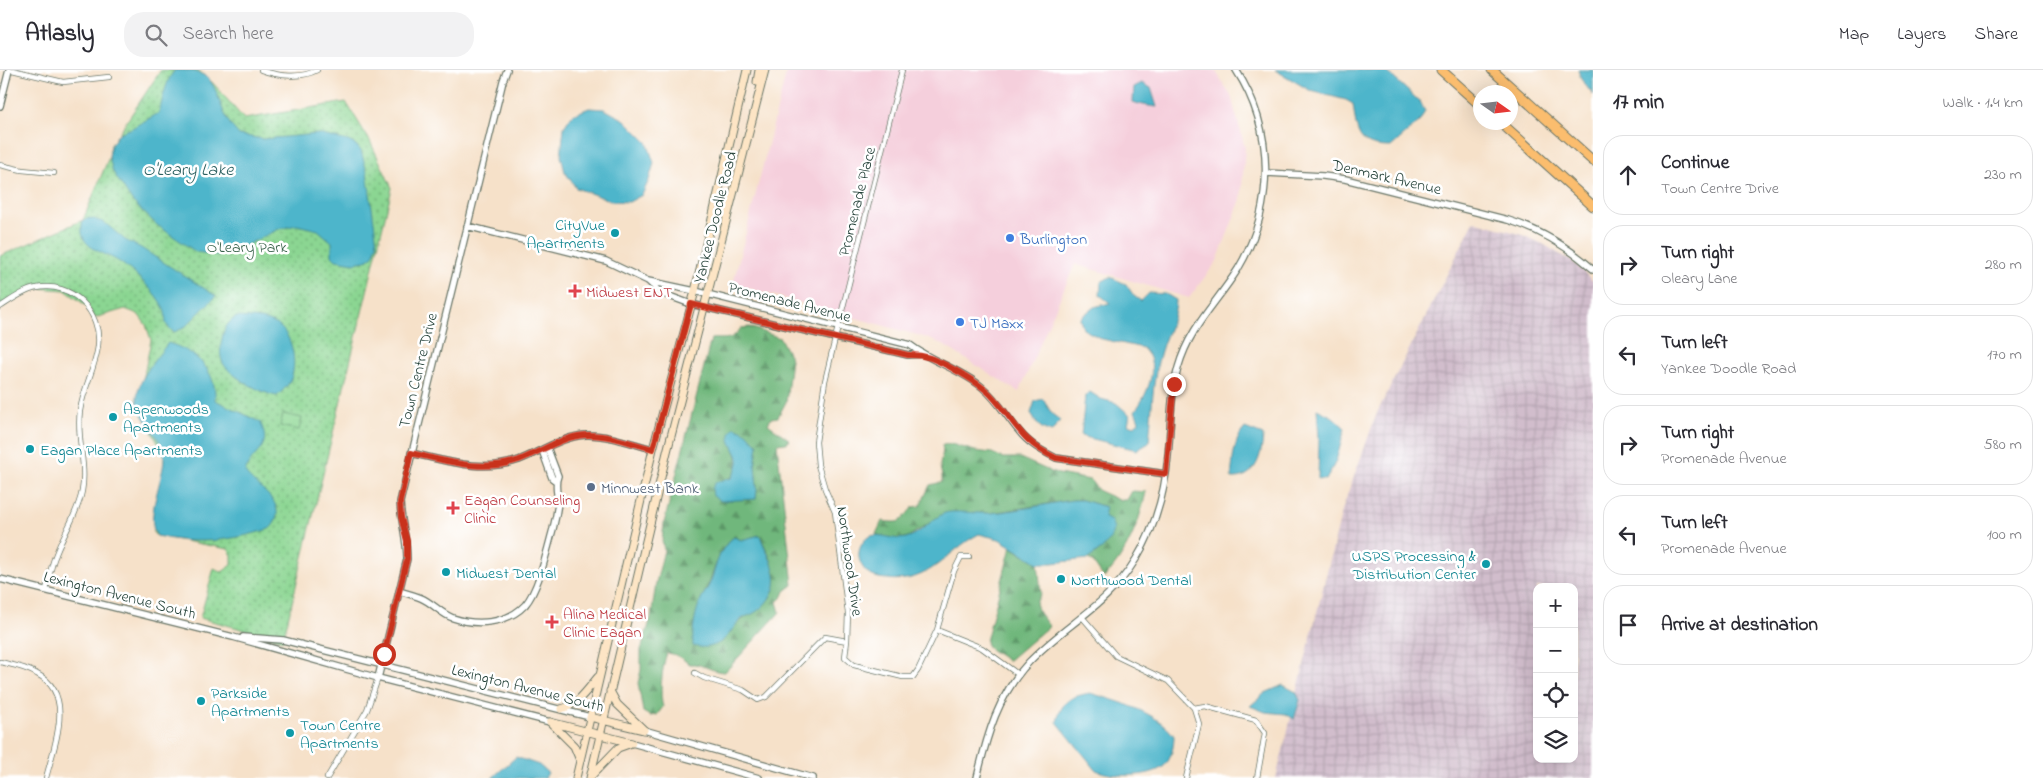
<!DOCTYPE html>
<html lang="en">
<head>
<meta charset="utf-8">
<style>
  body { margin:0; font-family:"Indie Flower",sans-serif; background:#f2f2f3; color:#2b2b33 }
  .controls { position:absolute; right:15px; bottom:15px; display:grid; overflow:hidden; border-radius:10px; box-shadow:0 5px 20px #0002 }
  .controls button { width:45px; height:45px; display:grid; place-items:center; padding:0; border:0; border-bottom:1px solid #e1e1e2; background:#fff; color:#2b2b33; font:25px sans-serif }
  .compass { position:absolute; left:1473px; top:15px; width:45px; height:45px; border-radius:50%; background:#fff; box-shadow:0 5px 20px #0002; rotate:104deg }
  .stop { position:absolute; width:15px; height:15px; margin:-11px; border:4px solid #c8321e; border-radius:50%; background:#fff }
  .stop.end { background:#c8321e; border-color:#fff; box-shadow:0 1px 5px #0008 }
  .list { margin:0; padding:0; list-style:none }
  h2 { display:flex; justify-content:space-between; align-items:center; height:65px; margin:0; padding:0 20px; font-size:21px }
  h2 small { font-size:16px; font-weight:400; color:#7c7c81 }
  .list li { display:grid; grid-template-columns:32px 1fr auto; gap:15px; align-items:center; box-sizing:border-box; height:80px; margin:0 10px 10px; padding:0 10px; border:1px solid #e1e1e2; border-radius:20px }
  .list b { display:block; font-size:19px; white-space:nowrap }
  .list p { margin:0; font-size:16px; white-space:nowrap; color:#7c7c81 }
  .list em { font-size:16px; font-style:normal; color:#7c7c81 }
  .icon { flex:none; width:28px; height:28px; fill:none; stroke:currentColor; stroke-width:2; stroke-linecap:round; stroke-linejoin:round }
  .map { position:relative; flex:none; width:1593px; height:708px; overflow:hidden }
  header { display:flex; align-items:center; gap:30px; box-sizing:border-box; height:70px; padding:0 25px; background:#fff; border-bottom:1px solid #e1e1e2 }
  header strong { font-size:24px }
  nav { display:flex; gap:28px; margin-inline-start:auto; font-size:18px }
  .search { width:350px; height:45px; background:#f2f2f3; display:flex; align-items:center; gap:12px; box-sizing:border-box; padding:0 18px; border-radius:20px; color:#7c7c81; font-size:19px }
  main { display:flex }
  aside { flex:1; background:#fff }
  .map>svg:first-child { display:block }
  .built { fill:#f5cfdc }
  .industrial { fill:url(#industrial-grid); fill-rule:evenodd }
  .grass { fill:url(#grass-dots); stroke:#558a63 }
  .forest { fill:url(#forest-firs); stroke:#487a58; fill-rule:evenodd }
  .pitch { fill:#8bd692; stroke:#558a63 }
  .water { fill:#4db5cb; stroke:#367980 }
  .lines { fill:none; stroke-linecap:round; stroke-linejoin:round }
  .minor-casing { stroke:#6a7668; stroke-width:6 }
  .tertiary-casing { stroke:#6a7668; stroke-width:8 }
  .secondary-casing { stroke:#6a7668; stroke-width:9 }
  .motorway-casing { stroke:#6a7668; stroke-width:11 }
  .minor { stroke:#fff; stroke-width:4.5 }
  .tertiary { stroke:#fff; stroke-width:5.5 }
  .secondary { stroke:#fde5c5; stroke-width:7 }
  .motorway { stroke:#fbbd6e; stroke-width:9 }
  .route { stroke:#c8321e; stroke-width:6 }
  .culture-dot { fill:#0f9aa8; stroke:#fff; stroke-width:2 }
  .shop-dot { fill:#3f7fe0; stroke:#fff; stroke-width:2 }
  .health-dot { fill:#e0444e; stroke:#fff; stroke-width:2 }
  .service-dot { fill:#5c6f8a; stroke:#fff; stroke-width:2 }
  .labels { text-anchor:middle; stroke-width:5; stroke-linejoin:round; paint-order:stroke }
  .street-label { font-size:16px; fill:#1f3d34; stroke:#fff }
  .culture-label { font-size:16px; fill:#0d838f; stroke:#fff; text-anchor:start }
  .shop-label { font-size:16px; fill:#366cbe; stroke:#fff; text-anchor:start }
  .park-label { font-size:16px; fill:#3a634c; stroke:#fff }
  .health-label { font-size:16px; fill:#be3a42; stroke:#fff; text-anchor:start }
  .service-label { font-size:16px; fill:#4e5e75; stroke:#fff; text-anchor:start }
  .water-label { font-size:18px; font-style:italic; fill:#2d6161; stroke:#fff }
</style>
</head>
<body>
<header>
<strong>Atlasly</strong>
<div class="search"><svg class="icon" aria-label="search" viewBox="0 0 24 24"><circle cx="10" cy="10" r="6"/><path d="M15 15l6 6"/></svg>Search here</div>
<nav><a>Map</a><a>Layers</a><a>Share</a></nav>
</header>
<main>
<div class="map">
<svg width="1593" height="708" viewBox="0 0 1593 708">
  <defs>
    <pattern id="industrial-grid" width="8" height="8" patternUnits="userSpaceOnUse" patternTransform="scale(1.25)"><rect width="8" height="8" fill="#d1bdcc"/><path d="M0 4h8M4 0v8" fill="none" stroke="#b3a3b0"/></pattern>
    <pattern id="grass-dots" width="8" height="8" patternUnits="userSpaceOnUse" patternTransform="scale(1.25)"><rect width="8" height="8" fill="#8bd692"/><path d="M2 2h.1M6 6h.1" fill="none" stroke="#71af78" stroke-width="1.8" stroke-linecap="round"/></pattern>
    <pattern id="forest-firs" width="22" height="20" patternUnits="userSpaceOnUse" patternTransform="scale(1.25)"><rect width="22" height="20" fill="#70b77c"/><path d="M5 1l3.5 6h-7zM16 11l3.5 6h-7z" fill="#5b9666"/></pattern>
  </defs>
  <rect width="100%" height="100%" fill="#fff"/>
  <filter id="ink" filterUnits="userSpaceOnUse"><feTurbulence type="fractalNoise" baseFrequency=".02" numOctaves="2"/><feDisplacementMap in="SourceGraphic" scale="10" xChannelSelector="R" yChannelSelector="G"/><feConvolveMatrix kernelMatrix="1 2 1 2 8 2 1 2 1" color-interpolation-filters="sRGB"/></filter>
  <filter id="wash" filterUnits="userSpaceOnUse"><feTurbulence type="fractalNoise" baseFrequency=".0096" numOctaves="4" result="noise"/><feDisplacementMap in="SourceGraphic" scale="20" xChannelSelector="R" yChannelSelector="G"/><feGaussianBlur stdDeviation="1.12" result="paint"/><feColorMatrix in="noise" values="0 0 0 0 0 0 0 0 0 0 0 0 0 0 0 0 0 1.4 0 .05"/><feComposite in="paint" operator="in"/></filter>
  <g filter="url(#wash)">
    <rect width="100%" height="100%" fill="#f6e1c9"/>
    <!-- built -->
    <path class="built" d="M787,0H1215L1231,26L1245,78L1241,129L1217,191L1189,228L1075,194L1019,322L940,273L921,266L733,214Z"/>
    <!-- industrial -->
    <path class="industrial" d="M1474,151L1520,164L1543,174L1574,193L1593,211V708H1276L1343,437L1377,343ZM1537,517H1574V689H1537Z"/>
    <!-- grass -->
    <path class="grass" d="M161,0H198L213,13L244,49L346,32L370,71L392,118L283,570L200,548L214,498L222,502L232,495V485L228,479L157,466L154,464L153,445L164,399V384L139,338L137,328L144,305L151,270L146,255L138,244L125,239L94,248L88,237L65,220L37,218L0,237V186L83,150L109,87L111,75Z"/>
    <!-- forest -->
    <path class="forest" d="M750,257L780,268L791,289L786,332L778,347L771,348L768,354L790,370L786,373L777,374L793,515L785,521L783,526L777,532L780,542L725,602C712,602 702,593 690,594L676,585L667,583C662,595 659,626 663,637L657,645L650,646L643,642L638,613L641,600V580L651,548L656,513L664,480L662,471L664,453L711,269C726,268 731,272 741,258ZM732,375H758L755,396L757,418L756,429L716,412L732,407C739,395 739,387 732,375ZM760,465C763,474 768,481 771,490C783,536 758,532 732,559L702,528C714,509 715,480 734,467L741,470Z
      M951,374L975,381L992,383L1003,388H1020L1054,403L1090,410L1099,421L1119,430H1127L1132,421L1146,422C1139,454 1127,484 1104,508L1092,491L1088,489L1103,478L1110,469L1104,447L1105,437L1082,430H1073L990,443H945L908,467L896,470L876,464L882,451C904,454 900,451 913,437L920,436L930,415L942,412C943,405 940,401 940,395C941,388 944,383 942,375Z
      M1011,477L1038,493L1041,523L1036,533L1039,543L1049,556L1008,591L987,577L986,571Z"/>
    <!-- pitch -->
    <path class="pitch" d="M283,344L302,348L299,360L280,356Z"/>
    <!-- water -->
    <path class="water" d="M176,0C218,0 212,18 227,49C230,55 235,60 239,65L263,69L318,64L348,71L356,75L361,81L367,102L377,174L373,186L365,191L354,193L336,190L332,186V172L318,160L297,155L279,159L232,182L217,185L196,182L157,155L132,131L113,102L109,87L111,75L119,63L130,59L159,43C162,32 167,5 176,0Z
      M1275,0H1385L1418,30L1425,41L1420,51L1391,77C1357,77 1357,64 1353,34L1346,30L1311,21Z
      M1578,0H1593V25L1581,9Z
      M1142,13L1151,18L1157,37C1150,36 1140,35 1133,32L1134,17Z
      M589,38L604,39L625,50L647,72L654,93L649,110L642,125L629,132L612,131L576,118L565,102L561,86L564,57L572,45Z
      M91,148L105,153L125,170L141,178L216,226L184,258L174,262C161,253 168,249 164,239C157,223 138,206 125,196C106,180 75,181 83,150Z
      M1110,207L1126,214L1134,226L1141,231L1149,223L1166,224L1176,230C1176,249 1166,263 1161,281C1152,310 1152,342 1149,373L1137,380L1081,366L1085,326L1090,322L1101,329L1116,333L1130,345L1128,354L1135,356L1139,351L1135,341C1145,328 1156,305 1150,288C1149,285 1145,281 1143,278L1102,269L1083,259L1080,248L1094,237L1110,233L1100,225L1101,212Z
      M237,247C249,248 266,248 276,254C293,264 298,294 290,311C287,317 282,321 277,326C263,324 227,305 222,291C219,283 221,273 223,264C225,257 230,250 237,247Z
      M168,273C195,281 217,300 215,330L260,352C274,380 252,380 245,402C254,417 283,428 276,449C274,454 273,456 269,459C231,471 195,475 157,466C144,449 164,408 164,388C164,366 138,350 137,329C137,310 157,287 168,273Z
      M1043,329L1052,344L1060,350L1052,362C1040,359 1036,354 1031,343L1035,331Z
      M1317,339L1333,347L1345,358L1336,391L1326,410L1318,409L1319,368Z
      M735,357L747,363L758,375L755,396L757,418L756,429L721,431L713,426L712,418L716,412L732,408C735,402 739,395 738,388C735,377 723,367 735,357Z
      M1245,358L1263,365C1262,385 1256,410 1231,408C1233,391 1233,370 1245,358Z
      M1073,430H1082L1106,437L1104,447L1111,451L1114,458L1110,469L1103,478L1088,489L1052,493H1038L999,469L979,464C946,481 930,515 887,509C877,508 870,507 864,499C858,491 857,482 862,474C871,456 891,472 906,468C921,464 932,448 945,443C953,440 979,444 990,443C1017,441 1045,434 1073,430Z
      M760,465C765,482 778,497 775,516C773,526 762,539 754,543C751,545 746,546 743,548C734,554 729,568 719,573C711,578 701,578 693,576C692,560 695,541 702,527C705,522 708,518 710,513C717,495 718,479 734,467L741,470Z
      M1283,615L1296,622L1300,630L1294,649L1286,644L1265,642L1250,636L1265,623Z
      M1090,623C1117,631 1158,642 1174,666C1174,675 1172,685 1167,693C1156,708 1113,708 1096,700L1057,652C1062,631 1069,627 1090,623Z
      M516,687L539,695L548,703L545,708H492Z"/>
  </g>
  <g filter="url(#ink)">
    <g class="lines">
      <!-- minor casing -->
      <g class="minor-casing">
        <path id="minor" d="M12,0L63,12L109,7
          M261,0C277,6 301,9 317,0
          M0,95L22,100L54,103
          M0,237C11,230 24,220 37,218C72,211 102,242 98,276C96,296 83,319 80,341C76,368 87,394 82,421C78,443 64,463 56,484C51,495 49,508 46,520
          M1083,548L1116,586L1168,611L1194,638L1199,654L1186,708
          M937,560L954,501L961,487H969
          M847,571L845,587L854,595L903,607H913L918,600L937,560L982,578L1019,605
          M0,592C13,595 26,597 37,604C76,624 54,676 46,708
          M695,603L704,608L743,620L758,630L766,627L825,567L847,571L848,543L835,442L825,419L818,395L816,372L825,311L835,269L902,0
          M1194,638L1205,636L1256,650L1265,663L1257,708
          M327,708L367,640L378,608"/>
      </g>
      <!-- tertiary casing -->
      <g class="tertiary-casing">
        <path id="tertiary" d="M0,36L9,0
          M1267,103L1323,106L1345,109L1508,150C1541,160 1567,176 1593,199
          M467,156L606,191L648,211L661,223L691,234L908,285L921,284
          M648,211L695,221L910,275C932,292 960,299 982,317C997,329 1007,347 1019,361C1029,374 1042,381 1056,388L1166,404
          M542,380L552,408L556,411
          M411,383C447,391 482,403 519,390C540,382 563,366 586,365C606,364 633,374 653,379
          M0,509L233,567L378,608L550,652
          M399,521C406,523 414,525 421,528C433,533 441,544 453,548C477,556 507,554 525,535C539,519 547,480 553,459C555,451 557,441 558,433C558,424 554,415 558,406L547,377
          M243,567L283,570L590,647
          M378,608L407,489C407,469 401,452 400,432L503,11L507,0
          M644,660L813,708
          M632,673L759,708
          M977,708C987,665 998,625 1029,592C1065,554 1107,537 1136,489C1155,458 1165,422 1168,386C1171,356 1170,327 1178,298C1190,256 1216,234 1238,199C1275,137 1275,60 1236,0"/>
      </g>
      <!-- secondary casing -->
      <g class="secondary-casing">
        <path id="secondary" d="M757,12L759,0
          M610,621L617,634L644,660
          M561,639C577,636 587,620 598,607
          M590,647L644,660
          M550,652L632,673
          M550,652L574,676L579,688
          M592,705L618,678L629,674
          M576,708L653,379L695,221L747,0
          M590,708L667,382L765,0"/>
      </g>
      <!-- motorway casing -->
      <g class="motorway-casing">
        <path id="motorway" d="M1441,0L1480,35
          M1492,0L1593,91
          M1500,52L1593,136"/>
      </g>
      <!-- minor -->
      <use href="#minor" class="minor"/>
      <!-- tertiary -->
      <use href="#tertiary" class="tertiary"/>
      <!-- secondary -->
      <use href="#secondary" class="secondary"/>
      <!-- motorway -->
      <use href="#motorway" class="motorway"/>
    </g>
  </g>
  <g class="lines" filter="url(#ink)">
    <!-- route -->
    <path class="route" d="M384,584L407,489V471L401,447L400,432L411,383C447,391 482,403 519,390C540,382 563,366 586,365C608,364 633,374 653,379L691,234L908,285C924,284 934,289 948,296C962,304 978,312 990,324C1015,350 1020,372 1056,388L1166,404L1174,314"/>
  </g>
  <!-- markers -->
  <g class="culture-dot">
    <circle cx="615" cy="163" r="5"/>
    <circle cx="113" cy="347" r="5"/>
    <circle cx="30" cy="379" r="5"/>
    <circle cx="1486" cy="494" r="5"/>
    <circle cx="446" cy="502" r="5"/>
    <circle cx="1061" cy="509" r="5"/>
    <circle cx="201" cy="631" r="5"/>
    <circle cx="290" cy="663" r="5"/>
  </g>
  <g class="shop-dot">
    <circle cx="1010" cy="168" r="5"/>
    <circle cx="960" cy="252" r="5"/>
  </g>
  <g class="health-dot">
    <path d="M572.5 213.5h5v5h5v5h-5v5h-5v-5h-5v-5h5z"/>
    <path d="M450.5 430.5h5v5h5v5h-5v5h-5v-5h-5v-5h5z"/>
    <path d="M549.5 544.5h5v5h5v5h-5v5h-5v-5h-5v-5h5z"/>
  </g>
  <circle class="service-dot" cx="591" cy="417" r="5"/>
  <g class="labels">
    <!-- street labels -->
    <g class="street-label">
      <text transform="translate(1387 106) rotate(13)" y="6">Denmark Avenue</text>
      <text transform="translate(856 131) rotate(-76)" y="6">Promenade Place</text>
      <text transform="translate(714 147) rotate(-76)" y="6">Yankee Doodle Road</text>
      <text transform="translate(790 231) rotate(14)" y="6">Promenade Avenue</text>
      <text transform="translate(417 300) rotate(-76)" y="6">Town Centre Drive</text>
      <text transform="translate(851 491) rotate(82)" y="6">Northwood Drive</text>
      <text transform="translate(120 524) rotate(14)" y="6">Lexington Avenue South</text>
      <text transform="translate(528 617) rotate(14)" y="6">Lexington Avenue South</text>
    </g>
    <!-- culture labels -->
    <g class="culture-label">
      <text x="605" y="160" text-anchor="end">CityVue<tspan x="605" dy="18">Apartments</tspan></text>
      <text x="123" y="344">Aspenwoods<tspan x="123" dy="18">Apartments</tspan></text>
      <text x="40" y="385">Eagan Place Apartments</text>
      <text x="1476" y="491" text-anchor="end">USPS Processing &amp;<tspan x="1476" dy="18">Distribution Center</tspan></text>
      <text x="456" y="508">Midwest Dental</text>
      <text x="1071" y="515">Northwood Dental</text>
      <text x="211" y="628">Parkside<tspan x="211" dy="18">Apartments</tspan></text>
      <text x="300" y="660">Town Centre<tspan x="300" dy="18">Apartments</tspan></text>
    </g>
    <!-- shop labels -->
    <g class="shop-label">
      <text x="1020" y="174">Burlington</text>
      <text x="970" y="258">TJ Maxx</text>
    </g>
    <!-- park labels -->
    <g class="park-label">
      <text x="247" y="182">O'Leary Park</text>
    </g>
    <!-- health labels -->
    <g class="health-label">
      <text x="586" y="227">Midwest ENT</text>
      <text x="464" y="435">Eagan Counseling<tspan x="464" dy="18">Clinic</tspan></text>
      <text x="563" y="549">Alina Medical<tspan x="563" dy="18">Clinic Eagan</tspan></text>
    </g>
    <!-- service labels -->
    <g class="service-label">
      <text x="601" y="423">Minnwest Bank</text>
    </g>
    <!-- water labels -->
    <g class="water-label">
      <text x="188" y="105">O'Leary Lake</text>
    </g>
  </g>
</svg>
<div class="controls">
<button>+</button>
<button>−</button>
<button><svg class="icon" aria-label="locate" viewBox="0 0 24 24"><circle cx="12" cy="12" r="6"/><path d="M12 2v4M12 18v4M2 12h4M18 12h4"/></svg></button>
<button><svg class="icon" aria-label="layers" viewBox="0 0 24 24"><path d="M12 4l9 5-9 5-9-5zM3 14l9 5 9-5"/></svg></button>
</div>
<svg class="compass" viewBox="-18 -18 36 36"><path d="M0-13l5 13h-10z" fill="#e53935"/><path d="M0 13l5-13h-10z" fill="#7c7c81"/></svg>
<div class="stop" style="left:384px;top:584px"></div>
<div class="stop end" style="left:1174px;top:314px"></div>
</div>
<aside>
<h2>17 min<small>Walk · 1.4 km</small></h2>
<ul class="list">
<li><svg class="icon" aria-label="ahead" viewBox="0 0 24 24"><path d="M12 20V5M6 11l6-6 6 6"/></svg><div><b>Continue</b><p>Town Centre Drive</p></div><em>230 m</em></li>
<li><svg class="icon" aria-label="right" viewBox="0 0 24 24"><path d="M7 20v-9h11M14 6l5 5-5 5"/></svg><div><b>Turn right</b><p>Oleary Lane</p></div><em>280 m</em></li>
<li><svg class="icon" aria-label="left" viewBox="0 0 24 24"><path d="M17 20v-9H6M10 6l-5 5 5 5"/></svg><div><b>Turn left</b><p>Yankee Doodle Road</p></div><em>170 m</em></li>
<li><svg class="icon" aria-label="right" viewBox="0 0 24 24"><path d="M7 20v-9h11M14 6l5 5-5 5"/></svg><div><b>Turn right</b><p>Promenade Avenue</p></div><em>580 m</em></li>
<li><svg class="icon" aria-label="left" viewBox="0 0 24 24"><path d="M17 20v-9H6M10 6l-5 5 5 5"/></svg><div><b>Turn left</b><p>Promenade Avenue</p></div><em>100 m</em></li>
<li><svg class="icon" aria-label="arrive" viewBox="0 0 24 24"><path d="M6 21V4h12l-3 4 3 4H6"/></svg><div><b>Arrive at destination</b></div></li>
</ul>
</aside>
</main>
</body>
</html>
